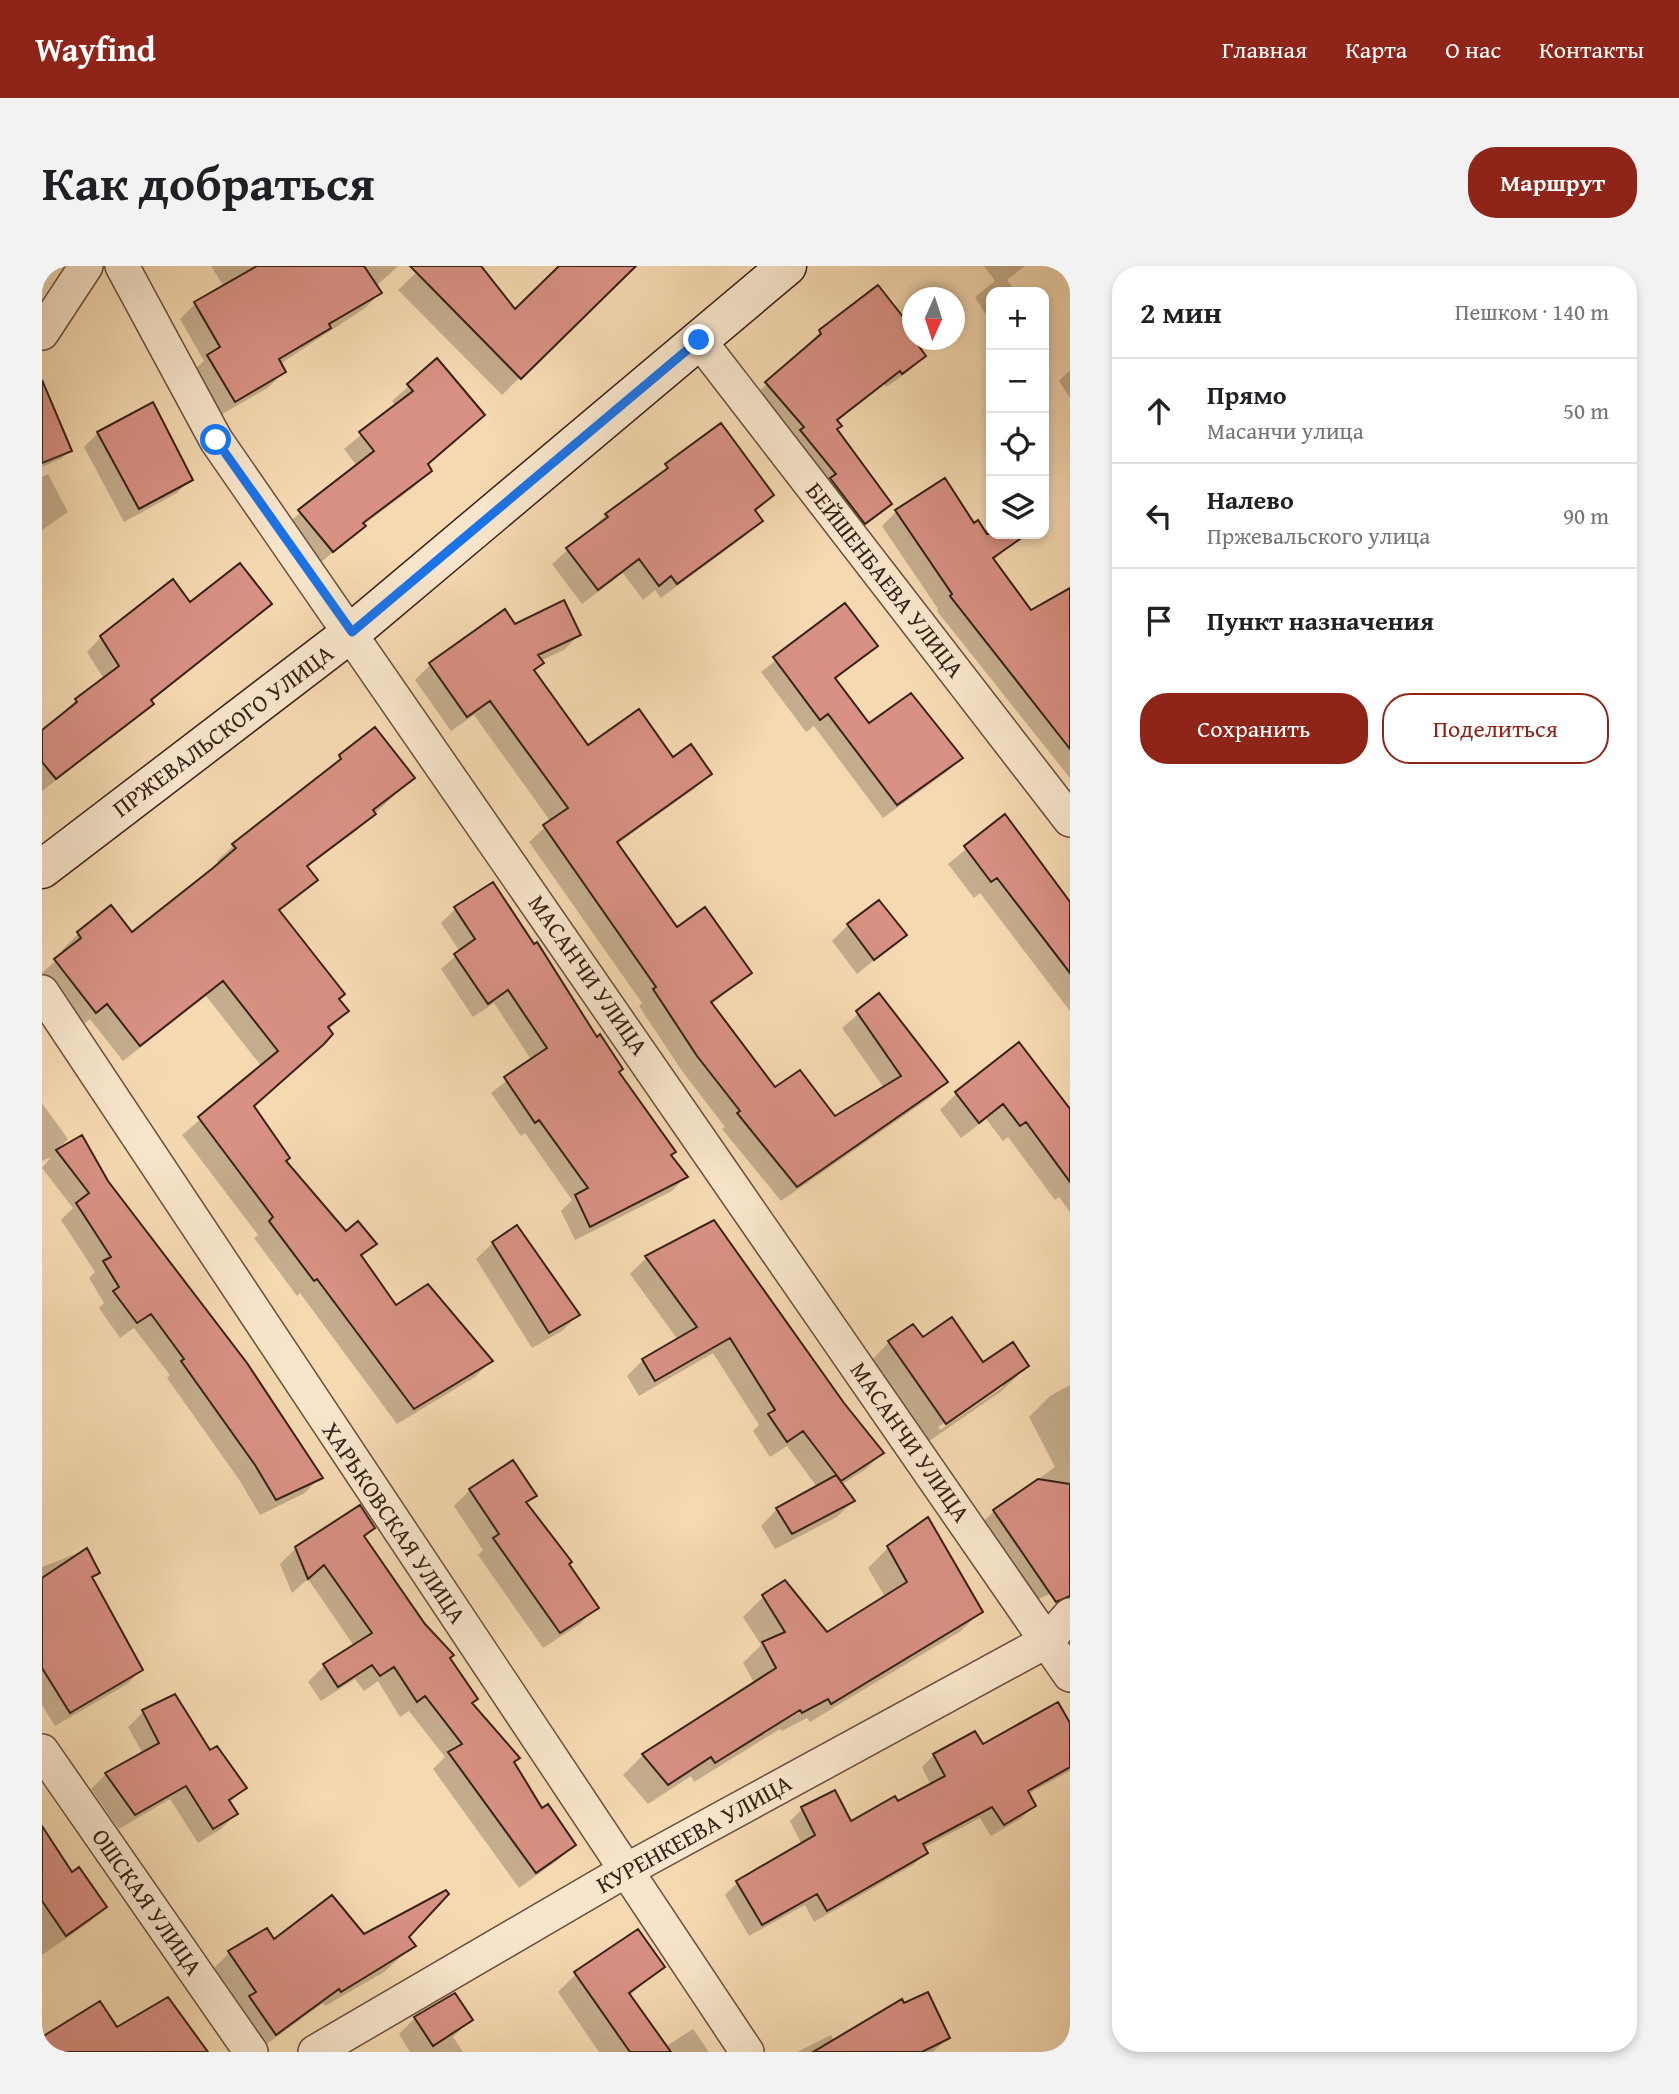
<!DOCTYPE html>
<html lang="ru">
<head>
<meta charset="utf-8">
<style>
  body { margin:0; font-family:"Gentium Book Plus",serif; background:#f2f2f2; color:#202124 }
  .controls { position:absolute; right:21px; top:21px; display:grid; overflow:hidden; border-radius:14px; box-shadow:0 4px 10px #0003 }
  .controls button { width:63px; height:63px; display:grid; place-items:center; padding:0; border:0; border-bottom:2px solid #e0e0e0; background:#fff; color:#202124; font:35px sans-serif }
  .compass { position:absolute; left:860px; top:21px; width:63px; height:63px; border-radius:50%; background:#fff; box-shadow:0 4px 10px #0003; rotate:183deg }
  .stop { position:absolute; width:21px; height:21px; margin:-16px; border:5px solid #1a73e8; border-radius:50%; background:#fff }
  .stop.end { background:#1a73e8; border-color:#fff; box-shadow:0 2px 7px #0008 }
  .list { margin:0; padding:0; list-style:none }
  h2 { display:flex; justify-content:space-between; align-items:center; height:91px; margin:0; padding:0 28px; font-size:30px }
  h2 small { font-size:23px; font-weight:400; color:#757577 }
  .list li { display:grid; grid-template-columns:46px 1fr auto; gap:21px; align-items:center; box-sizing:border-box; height:105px; padding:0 28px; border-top:2px solid #e0e0e0 }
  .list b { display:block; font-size:26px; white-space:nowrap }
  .list p { margin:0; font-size:23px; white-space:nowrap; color:#757577 }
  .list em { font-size:23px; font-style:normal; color:#757577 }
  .actions { display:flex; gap:14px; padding:21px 28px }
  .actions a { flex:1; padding:16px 0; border:2px solid #8f2418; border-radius:28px; text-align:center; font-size:24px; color:#8f2418 }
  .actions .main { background:#8f2418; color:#fff }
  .icon { flex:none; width:38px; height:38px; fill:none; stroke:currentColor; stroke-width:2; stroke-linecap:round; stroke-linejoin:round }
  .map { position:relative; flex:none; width:1028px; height:1786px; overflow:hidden; border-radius:28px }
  header { display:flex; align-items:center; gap:42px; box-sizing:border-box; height:98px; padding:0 35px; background:#8f2418; color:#fff }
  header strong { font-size:33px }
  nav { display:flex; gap:38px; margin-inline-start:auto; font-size:24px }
  .intro { display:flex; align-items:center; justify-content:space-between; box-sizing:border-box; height:168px; padding:0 42px }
  h1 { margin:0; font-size:49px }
  .button { padding:18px 32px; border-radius:28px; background:#8f2418; color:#fff; font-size:24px; font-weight:700 }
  main { display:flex; gap:42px; padding:0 42px }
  aside { flex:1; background:#fff; border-radius:28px; box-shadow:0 4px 10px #0003 }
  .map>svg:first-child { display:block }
  .shadow { fill:#0003; fill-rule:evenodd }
  .building { fill:#d89183; stroke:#382117; stroke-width:2 }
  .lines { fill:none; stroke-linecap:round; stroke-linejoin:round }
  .minor-casing { stroke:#674f3e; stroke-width:36 }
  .secondary-casing { stroke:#382117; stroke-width:41 }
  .minor { stroke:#f8e6cc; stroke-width:33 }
  .secondary { stroke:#f8e6cc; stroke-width:38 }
  .route { stroke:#1a73e8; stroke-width:9 }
  .labels { text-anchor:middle; stroke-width:5; stroke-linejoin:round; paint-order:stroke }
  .street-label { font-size:24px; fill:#382117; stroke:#f8e6cc }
</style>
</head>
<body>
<header>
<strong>Wayfind</strong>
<nav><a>Главная</a><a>Карта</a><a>О нас</a><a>Контакты</a></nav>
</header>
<div class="intro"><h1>Как добраться</h1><a class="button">Маршрут</a></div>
<main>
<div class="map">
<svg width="1028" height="1786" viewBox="0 0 1028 1786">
  <rect width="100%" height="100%" fill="#f5d9b1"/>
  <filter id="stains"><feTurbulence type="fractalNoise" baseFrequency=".00286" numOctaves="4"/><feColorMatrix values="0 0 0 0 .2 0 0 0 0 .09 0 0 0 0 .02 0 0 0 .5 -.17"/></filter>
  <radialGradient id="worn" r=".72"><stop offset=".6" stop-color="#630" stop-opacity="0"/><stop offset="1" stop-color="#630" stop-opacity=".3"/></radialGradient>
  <!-- shadow -->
  <path class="shadow" d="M169,0H356L333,21L338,27L323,42L238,98L242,105L227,121L177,150L150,106L162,95L138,53L153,38L182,21Z
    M381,0H436L473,46L519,0H596L576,15L460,129L356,24Z
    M942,0H983L965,14L974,26H949V57L933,31L953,15Z
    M863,65L882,90L867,105L844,121L842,118L794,156L793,164L848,238L808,271L709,132L765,83L763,81L778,66Z
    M395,95L441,149L384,200L388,204L372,221L321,259L274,301L241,261L315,200L302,183L354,140L350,135Z
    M1028,104V132L1017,115Z
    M678,160L730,229L712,246L719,254L703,270L619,332L613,324L601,334L581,307L540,338L510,298L564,249Z
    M0,164L28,184L20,192L0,201Z
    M56,167L149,213L135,227L82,256L42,181Z
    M6,208L26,246L0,264V211Z
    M855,245L932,260L942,265L949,260V268H961L968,278L951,295L989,347L1028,324V512L895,345L896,343L840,260Z
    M228,338L108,436L95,452L0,525V467L34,434L62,413L45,386L59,371Z
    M803,339L834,380L793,414L827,459L919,492L906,505L841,552L772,460L764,466L719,406Z
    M463,345L473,360L537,369L522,384L498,395L491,406L545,481L630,494L668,508L652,523L575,578L635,663L708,707L669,739L733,823L793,852L842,822L800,762L837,730L904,816L889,831L739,935L680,863L683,861L640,805L597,740L600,737L487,576L509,556L432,449L409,465L373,414L388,399Z
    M333,464L371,512L315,564L264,602L273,614L236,646L305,745L210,841L242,895L304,967L333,978L318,992L353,1041L449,1095L433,1111L355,1158L258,1027L255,1030L212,972L216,969L140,869L220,801L164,730L81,795L48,753L37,762L0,714V707L22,687L20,684L36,668H90L178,598L175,595L192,579Z
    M963,551L1028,638V745L938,627L932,632L906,598Z
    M413,643L575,807L644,910L630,925L533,974L519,945L530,934L483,867L479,870L449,827L490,795L452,737L431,751L399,703L418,686L399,657Z
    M806,659L862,669L815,708L790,675Z
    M914,828L1028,846V946L1017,931L1013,934L966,871L961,875L944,853L919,872L898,844Z
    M0,837L26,873L14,885L39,872L65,916L278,1211L263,1227L218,1249L198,1215L125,1112L128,1109L92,1062L78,1072L57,1042L62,1037L47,1012L53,1006L19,954L31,942L0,902L9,891L0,895Z
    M672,956L801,1138L840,1187L824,1203L799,1219L811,1235L795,1251L733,1283L719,1260L735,1243L775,1221L745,1180L728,1191L711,1165L717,1159L671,1087L597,1130L585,1110L601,1094L636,1074L588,1008L604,992Z
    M475,961L536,1049L520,1065L490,1082L434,993L451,977Z
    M880,1074L941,1098L985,1100L961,1124L880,1180L824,1100L847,1076ZM961,1116V1121L898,1164L896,1161Z
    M1028,1119V1320L981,1339L931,1266L952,1245L1013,1201L987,1151L1008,1130Z
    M428,1224L493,1229L484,1239L554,1341L538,1358L501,1382L436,1289L441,1284L412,1240Z
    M886,1254L939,1345L919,1365L768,1456L765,1452L740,1465L738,1463L652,1516L649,1510L606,1538L581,1509L601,1489L713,1418L701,1397L719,1379L701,1351L721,1331L743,1316L785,1368L843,1331L826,1302L846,1282Z
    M331,1261L321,1271L406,1392L428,1438L500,1544L532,1578L516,1594L477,1622L391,1503L403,1491L367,1445L358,1451L336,1415L322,1425L313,1413L279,1435L266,1416L282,1400L312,1380L266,1313L250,1327L238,1298L254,1282Z
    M44,1284L56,1307L49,1313L99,1404L85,1418L13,1460L0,1439V1301Z
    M101,1446L168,1486L203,1522L187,1537L194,1548L179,1563L156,1577L128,1533L77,1563L49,1523L64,1508L101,1488L86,1461Z
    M1028,1461V1505L986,1528L992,1539L980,1552L949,1570L938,1552L881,1582L884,1586L871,1599L772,1656L763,1639L707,1670L683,1629L695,1617L760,1579L748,1555L760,1543L808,1557L889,1519L880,1501L892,1489Z
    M0,1565L29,1608L63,1641L49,1655L0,1689Z
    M321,1670H365L371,1680L342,1706L283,1740L281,1737L218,1783L193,1747L199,1741L172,1702L187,1687L232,1675Z
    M620,1701L587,1730L623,1781L651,1763L667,1786H557L516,1726L534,1708Z
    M373,1752L428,1754L411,1771L421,1786H368L357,1768Z
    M789,1769L792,1775L906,1772L891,1786H755Z"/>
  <!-- building -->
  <path class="building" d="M215,0H322L340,27L287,58L289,62L237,93L244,106L193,136L165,89L178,81L152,36Z
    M368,0H439L473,43L517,0H594L479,113Z
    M836,19L869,61L865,64L884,90L860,108L858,105L795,154L800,160L795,163L850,238L823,258L788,212L794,208L758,164L762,161L723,116L779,68L777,64Z
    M395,92L443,149L386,198L390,205L321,257L324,260L291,286L256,244L332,185L317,166L371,125L365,118Z
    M0,114L30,185L0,197Z
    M111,136L151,214L97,243L55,166Z
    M679,157L732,229L713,244L721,255L635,318L629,310L617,320L597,293L556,324L524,282L566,251L563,248L626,202L623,198Z
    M903,212L932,257L936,254L945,268H985L951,292L989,344L1028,322V483L908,330L910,328L853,244Z
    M198,297L230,338L109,434L112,438L14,513L0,496V464L35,436L33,433L77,400L58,370L131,313L148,336Z
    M522,334L539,369L496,389L502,397L492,404L546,479L597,443L631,491L649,478L670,508L575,576L635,661L663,641L710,707L669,736L733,821L758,804L793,850L859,810L814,745L837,727L906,816L755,921L695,847L698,845L655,790L611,723L614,721L501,559L526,542L448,435L425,451L387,397L463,343L473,358Z
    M803,337L836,380L793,412L827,457L869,427L921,492L855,539L786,448L778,454L731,391Z
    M333,461L373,512L331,544L334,548L265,600L276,614L237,644L303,728L297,733L307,745L286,761L291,768L282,778L212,840L248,892L244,895L304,965L316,955L335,978L319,989L354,1039L386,1018L451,1095L372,1143L275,1013L272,1015L227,955L231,951L156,851L236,785L181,715L98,780L65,738L54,747L12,693L39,672L35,666L69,639L90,666L171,602L194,582L190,578L299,493L297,489Z
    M963,548L1028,636V707L955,612L949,616L922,580Z
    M451,616L492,678L495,676L555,771L558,768L581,803L577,806L634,886L629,889L646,911L548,961L533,929L546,922L497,854L493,857L462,811L505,782L466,724L446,738L412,688L433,673L412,641Z
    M837,634L865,669L832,694L805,658Z
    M977,776L1028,843V916L984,856L978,860L961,838L937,857L913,826Z
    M40,869L66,915L205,1097L281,1212L234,1234L213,1199L139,1095L142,1093L109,1048L95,1057L71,1025L77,1021L61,995L69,991L34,937L47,927L14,884Z
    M672,954L802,1137L842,1187L799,1215L761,1165L745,1176L726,1148L733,1144L688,1072L613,1115L600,1093L655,1061L603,990Z
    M475,959L538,1049L507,1067L450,976Z
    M910,1051L941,1096L971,1076L987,1100L904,1158L846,1075L871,1058L881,1071Z
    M471,1194L495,1230L484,1236L530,1296L527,1298L557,1342L518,1367L451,1272L457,1268L427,1223Z
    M794,1209L813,1235L750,1268L734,1242Z
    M996,1213L1028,1218V1330L1014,1336L951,1244Z
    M318,1239L333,1262L322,1270L383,1358L412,1389L408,1392L436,1433L430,1437L478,1492L472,1496L500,1542L506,1538L534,1579L494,1607L406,1486L420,1478L383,1430L375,1436L352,1401L338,1410L330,1399L296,1421L281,1398L330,1367L282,1299L266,1313L253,1281Z
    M886,1251L941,1346L789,1438L786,1433L760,1447L758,1444L673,1497L669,1491L626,1519L600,1488L734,1402L720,1376L743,1366L720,1329L743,1314L785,1366L865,1316L845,1280Z
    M45,1282L58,1307L50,1311L101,1404L28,1447L0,1402V1312Z
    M133,1428L168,1484L175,1480L205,1522L187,1534L196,1548L171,1563L144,1520L93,1549L63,1507L117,1477L100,1444Z
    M1016,1436L1028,1457V1501L986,1525L994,1540L962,1559L950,1541L881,1578L886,1587L785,1645L775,1628L720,1659L694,1615L773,1569L759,1541L793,1524L809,1555L853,1530L856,1535L903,1510L891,1488L933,1465L941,1478Z
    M0,1560L30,1606L37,1601L65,1641L24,1670L0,1635Z
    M404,1624L407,1628L367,1671L374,1680L299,1726L297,1723L234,1769L207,1730L214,1726L186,1685L225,1662L232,1673L290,1629L322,1668Z
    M596,1663L623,1701L587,1727L629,1786H588L532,1706Z
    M886,1726L908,1772L880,1786H771L860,1733L862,1737Z
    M413,1727L431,1754L391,1780L372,1751Z
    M126,1731L166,1786H0V1771L58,1735L75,1761Z"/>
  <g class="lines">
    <!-- minor casing -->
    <g class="minor-casing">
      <path id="minor" d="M80,0L174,174L1028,1409
        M0,67L44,0
        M657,74L1028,554
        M0,726L705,1786
        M0,1485L209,1786
        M273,1786L583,1605L1005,1375L1028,1349"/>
    </g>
    <!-- secondary casing -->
    <g class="secondary-casing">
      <path id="secondary" d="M0,603L310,366L745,0"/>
    </g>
    <!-- minor -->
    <use href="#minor" class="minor"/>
    <!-- secondary -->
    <use href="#secondary" class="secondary"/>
  </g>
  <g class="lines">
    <!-- route -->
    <path class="route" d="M174,174L310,366L657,74"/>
  </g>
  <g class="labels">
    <!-- street labels -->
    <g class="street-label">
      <text transform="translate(843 314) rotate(52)" y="8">БЕЙШЕНБАЕВА УЛИЦА</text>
      <text transform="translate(181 465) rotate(-37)" y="8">ПРЖЕВАЛЬСКОГО УЛИЦА</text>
      <text transform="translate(546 709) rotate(55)" y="8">МАСАНЧИ УЛИЦА</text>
      <text transform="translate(868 1176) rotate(55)" y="8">МАСАНЧИ УЛИЦА</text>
      <text transform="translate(352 1257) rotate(56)" y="8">ХАРЬКОВСКАЯ УЛИЦА</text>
      <text transform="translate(652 1568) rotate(-29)" y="8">КУРЕНКЕЕВА УЛИЦА</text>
      <text transform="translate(105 1636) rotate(55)" y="8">ОШСКАЯ УЛИЦА</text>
    </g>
  </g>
  <rect width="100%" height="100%" filter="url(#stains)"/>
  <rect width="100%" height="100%" fill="url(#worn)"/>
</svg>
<div class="controls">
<button>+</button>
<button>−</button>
<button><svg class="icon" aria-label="locate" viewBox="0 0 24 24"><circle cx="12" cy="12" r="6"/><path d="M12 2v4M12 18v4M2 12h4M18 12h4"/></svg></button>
<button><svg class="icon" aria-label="layers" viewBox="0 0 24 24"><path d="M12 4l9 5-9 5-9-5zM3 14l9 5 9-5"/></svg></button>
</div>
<svg class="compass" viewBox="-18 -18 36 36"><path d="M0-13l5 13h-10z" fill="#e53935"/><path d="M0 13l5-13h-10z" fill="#757577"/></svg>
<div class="stop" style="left:174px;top:174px"></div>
<div class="stop end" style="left:657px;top:74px"></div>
</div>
<aside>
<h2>2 мин<small>Пешком · 140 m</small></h2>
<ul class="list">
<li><svg class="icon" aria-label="ahead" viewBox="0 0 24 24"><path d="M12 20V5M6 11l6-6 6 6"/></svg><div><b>Прямо</b><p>Масанчи улица</p></div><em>50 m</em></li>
<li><svg class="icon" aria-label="left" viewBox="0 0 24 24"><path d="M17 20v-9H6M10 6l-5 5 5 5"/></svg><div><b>Налево</b><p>Пржевальского улица</p></div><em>90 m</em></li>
<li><svg class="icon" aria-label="arrive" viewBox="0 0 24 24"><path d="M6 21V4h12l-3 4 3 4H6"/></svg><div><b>Пункт назначения</b></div></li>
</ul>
<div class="actions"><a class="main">Сохранить</a><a>Поделиться</a></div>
</aside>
</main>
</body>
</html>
